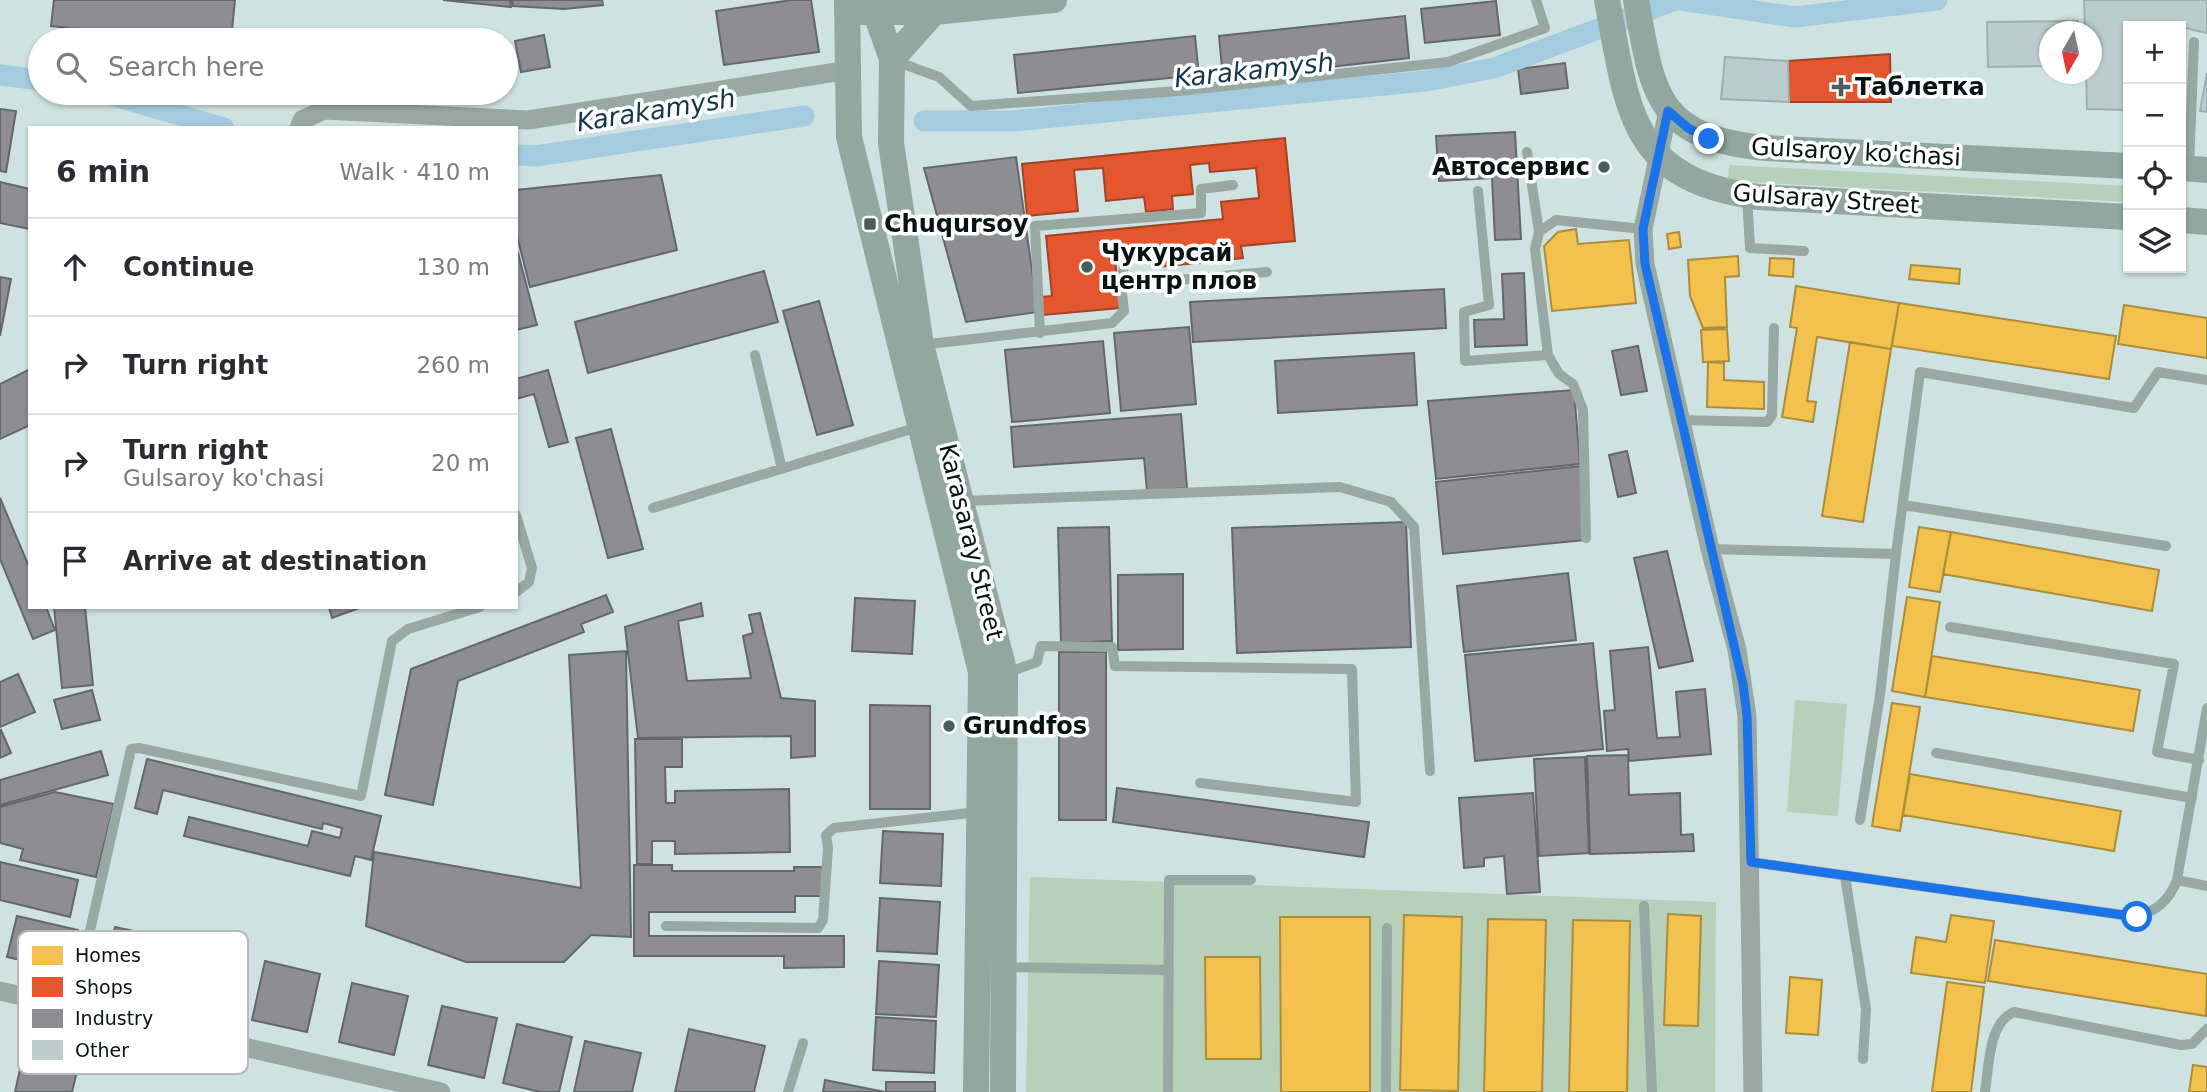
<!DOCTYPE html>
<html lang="en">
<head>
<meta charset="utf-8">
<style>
  body { margin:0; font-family:"DejaVu Sans",sans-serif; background:#f7f7f7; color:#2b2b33 }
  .controls { position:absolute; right:21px; top:21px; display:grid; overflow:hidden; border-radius:0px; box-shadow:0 2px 5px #0004 }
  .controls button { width:63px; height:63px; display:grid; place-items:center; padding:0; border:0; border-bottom:2px solid #e1e1e2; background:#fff; color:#2b2b33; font:35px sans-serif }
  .compass { position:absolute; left:2039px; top:21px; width:63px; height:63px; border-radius:50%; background:#fff; box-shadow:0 2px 5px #0004; rotate:189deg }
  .stop { position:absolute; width:21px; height:21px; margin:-16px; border:5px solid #1a73e8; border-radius:50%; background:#fff }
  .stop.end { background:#1a73e8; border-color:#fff; box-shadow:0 2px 7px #0008 }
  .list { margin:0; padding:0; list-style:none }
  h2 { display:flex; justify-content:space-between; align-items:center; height:91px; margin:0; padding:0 28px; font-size:30px }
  h2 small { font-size:23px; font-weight:400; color:#7c7c81 }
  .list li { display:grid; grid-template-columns:46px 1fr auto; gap:21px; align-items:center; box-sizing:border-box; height:98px; padding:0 28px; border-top:2px solid #e1e1e2 }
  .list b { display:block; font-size:26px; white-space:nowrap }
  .list p { margin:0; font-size:23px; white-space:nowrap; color:#7c7c81 }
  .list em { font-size:23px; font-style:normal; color:#7c7c81 }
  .icon { flex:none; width:38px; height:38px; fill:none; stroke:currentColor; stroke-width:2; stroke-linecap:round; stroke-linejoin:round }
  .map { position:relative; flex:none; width:2207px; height:1092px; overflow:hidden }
  .search { position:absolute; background:#fff; box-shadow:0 2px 5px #0004; left:28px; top:28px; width:490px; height:77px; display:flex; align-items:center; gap:18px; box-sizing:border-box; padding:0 24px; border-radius:38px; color:#7c7c81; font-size:26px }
  .panel { position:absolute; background:#fff; box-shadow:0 2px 5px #0004; left:28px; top:126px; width:490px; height:483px; border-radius:0px }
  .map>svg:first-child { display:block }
  .green { fill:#b6d0b9 }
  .homes { fill:#f2c14e; stroke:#ab8d3c; stroke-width:2 }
  .shops { fill:#e4572e; stroke:#a14326; stroke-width:2 }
  .industry { fill:#8d8d92; stroke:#64686c; stroke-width:2 }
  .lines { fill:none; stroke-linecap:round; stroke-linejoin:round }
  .canal { stroke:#a4cbe0; stroke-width:21 }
  .building { fill:#bcc; stroke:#9fafaf; stroke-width:2 }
  .service { stroke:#98a8a2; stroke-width:10 }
  .minor { stroke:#98a8a2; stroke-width:19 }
  .secondary { stroke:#92a7a0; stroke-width:26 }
  .route { stroke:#1a73e8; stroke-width:9 }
  .poi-dot { fill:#4b5c5a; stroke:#fff; stroke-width:2.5 }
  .labels { text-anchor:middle; stroke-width:7; stroke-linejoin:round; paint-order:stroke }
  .poi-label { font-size:24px; font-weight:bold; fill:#051312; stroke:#fff; text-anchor:start }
  .street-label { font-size:24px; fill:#051312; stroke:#fff }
  .water-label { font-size:26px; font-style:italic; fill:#10374c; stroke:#fff }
  .key { fill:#fff; stroke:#b4b8b8; stroke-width:2 }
  .key-label { font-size:19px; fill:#051312 }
</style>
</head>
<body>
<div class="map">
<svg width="2207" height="1092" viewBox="0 0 2207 1092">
  <rect width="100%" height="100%" fill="#cee3e1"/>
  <!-- green -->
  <path class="green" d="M1729,165L2128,186V202L1728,181Z
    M1795,700L1847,704L1838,816L1787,812Z
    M1030,877L1716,902L1715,1092H1026Z"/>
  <!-- homes -->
  <path class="homes" d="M1576,229L1578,244L1629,240L1636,303L1552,311L1544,246L1558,232Z
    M1679,232L1681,247L1669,249L1667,234Z
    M1738,256L1739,276L1725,277L1727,327L1703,328L1690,296L1688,260Z
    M1770,258L1794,259L1793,277L1769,275Z
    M1911,265L1960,269L1959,284L1909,279Z
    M1796,286L1899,303L1891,349L1817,337L1807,401L1816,402L1813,422L1782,417L1797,328L1790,327Z
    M1899,303L2116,336L2109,379L1892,346Z
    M2124,305L2207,318V358L2118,344Z
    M1727,329L1729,361L1703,362L1701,330Z
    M1850,342L1891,349L1863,522L1822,516Z
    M1708,362L1724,363V380L1764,382V409L1707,407Z
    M1919,527L1951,532L1940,592L1909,587Z
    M1951,532L2159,570L2152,611L1943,574Z
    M1907,597L1940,602L1925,697L1892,691Z
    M1932,656L2140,690L2133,731L1925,697Z
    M1892,703L1920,707L1900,831L1872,826Z
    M1910,774L2121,811L2114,851L1903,815Z
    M1668,914L1701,916L1698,1026L1664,1025Z
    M1404,915L1462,917L1458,1091L1400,1090Z
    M1951,915L1994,921L1985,983L1911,973L1916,937L1946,942Z
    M1280,917H1370V1092H1281Z
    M1488,919L1546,920L1542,1092H1484Z
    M1573,920L1630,921L1627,1092H1569Z
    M1995,940L2207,974L2206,1016L1988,981Z
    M1205,957H1260L1261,1059H1206Z
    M1790,977L1822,980L1818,1035L1786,1033Z
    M1947,982L1984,987L1971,1092H1932Z
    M2193,1065L2207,1067V1092H2189Z"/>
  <!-- shops -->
  <path class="shops" d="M1890,54L1891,102H1789L1788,61Z
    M1285,138L1295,241L1241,246L1243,258L1159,267L1157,246L1114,250L1120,308L1043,315L1041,297L1052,296L1046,236L1223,219L1221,202L1259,198L1256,168L1210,172L1209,163L1190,165L1193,194L1172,196L1173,209L1146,212L1144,197L1106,201L1103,168L1074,170L1078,211L1027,216L1022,164Z"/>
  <!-- industry -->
  <path class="industry" d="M54,0H235L231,40H183L51,26Z
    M510,0L511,7L443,0Z
    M512,0H602L603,5L564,9L513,6Z
    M792,0H811L819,52L724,65L716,11Z
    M1496,1L1500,35L1425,43L1421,9Z
    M1405,16L1409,58L1223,79L1219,36Z
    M544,35L550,67L521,72L515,41Z
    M1195,36L1199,75L1018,93L1014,55Z
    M1565,63L1568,88L1521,94L1518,69Z
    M0,109L16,111L6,172L0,171Z
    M1515,132L1521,239L1495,240L1492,178L1439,181L1436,136Z
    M1016,157L1038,312L966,322L924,168Z
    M661,175L677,250L530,287L516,232V190Z
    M0,182L30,189V229L0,223Z
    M518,253L537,325L516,330V254Z
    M764,271L778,322L588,373L575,322Z
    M1524,273L1527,345L1475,347L1474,320L1504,319L1502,274Z
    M0,277L11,279L0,336Z
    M1444,289L1446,328L1193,342L1190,302Z
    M819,301L853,425L817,435L783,311Z
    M1189,327L1196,404L1121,411L1114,333Z
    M1103,341L1110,413L1012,422L1005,350Z
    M1638,346L1647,391L1621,395L1612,351Z
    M1414,353L1417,405L1278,413L1275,361Z
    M30,369V425L0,439V384Z
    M548,370L568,442L549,447L534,394L516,399V379Z
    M1574,390L1580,464L1436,479L1428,401Z
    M1181,414L1187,488L1147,491L1144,458L1014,467L1011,427Z
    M611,429L643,549L608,558L576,438Z
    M1627,451L1636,493L1618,497L1609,455Z
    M1581,466L1584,540L1443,554L1436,482Z
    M0,498L30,569V607H46L55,630L33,639L0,559Z
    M1406,522L1411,647L1237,653L1232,528Z
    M1109,527L1112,641L1061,643L1058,528Z
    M1667,551L1693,661L1659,668L1634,558Z
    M1568,573L1576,640L1464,652L1457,586Z
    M1183,574V649L1118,650V575Z
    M606,595L613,612L581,624L584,632L458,681L433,805L385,795L411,669Z
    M855,598L915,601L912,654L852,651Z
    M701,603L703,616L678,621L687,681L751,678L743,636L753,633L749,615L760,613L781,698L815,701V756L791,758V736L638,738L625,627Z
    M54,607H85L93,685L62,688Z
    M329,607H362L332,618Z
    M1593,643L1603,749L1475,761L1465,655Z
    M1648,647L1657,738L1680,737L1676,692L1705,689L1711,754L1629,761L1628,749L1607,751L1604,711L1615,710L1610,651Z
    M626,651L631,937L591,935L564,962H466L366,926L374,852L581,888L569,655Z
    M1059,652H1106V820H1059Z
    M18,674L35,712L0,727V682Z
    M92,690L100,720L62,729L54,700Z
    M870,705L930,706V809H870Z
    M1,730L11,753L0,758V731Z
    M635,739H682V767H665L666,803H675V791L789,789L790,852L675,854V841H652V864H637Z
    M101,751L108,775L0,805V780Z
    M1628,755L1629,795L1680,793L1681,835L1693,834L1694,851L1590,854L1587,756Z
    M1585,757L1589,853L1539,856L1534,759Z
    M147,759L381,816L371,860L355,856L350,876L184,836L189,817L308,846L312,831L340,838L342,828L323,823L322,829L163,790L157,814L135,808Z
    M1117,788L1369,822L1364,857L1113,822Z
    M55,792L114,804L96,877L20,860L23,849L0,843V807Z
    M1533,793L1540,892L1507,894L1504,856L1484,858V866L1464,868L1459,798Z
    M883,831L943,834L941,886L880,883Z
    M0,862L78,880L70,917L0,900Z
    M634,865H672V871H794V867H823V896H795V912H649V936H844V967L784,968V956H634Z
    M880,898L940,902L937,954L877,951Z
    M17,916L78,930L69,971L7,957Z
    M115,927L171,939L157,999L102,986Z
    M265,961L320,974L307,1032L252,1020Z
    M879,961L939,965L936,1017L876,1014Z
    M352,983L408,996L394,1055L339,1042Z
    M442,1006L497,1018L484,1078L428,1065Z
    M876,1017L936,1021L934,1073L873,1070Z
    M517,1024L572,1037L559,1092H540L503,1083Z
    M689,1029L765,1046L754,1092H675Z
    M585,1041L641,1053L632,1092H574Z
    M24,1051L79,1063L72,1092H15Z
    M825,1080L885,1092H823Z
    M886,1082H935V1092H886Z"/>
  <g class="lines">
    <!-- canal -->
    <path class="canal" d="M1681,0L1795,17L1937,0
      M0,75L40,80
      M104,93L224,128
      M924,121H1012L1426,81L1494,68L1676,0
      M516,155L536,156L804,116"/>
  </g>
  <!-- building -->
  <path class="building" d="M2084,0H2207V33L2164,23V26H2128V110L2087,109L2086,74H2092V32H2085Z
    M2078,21L2079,32H2050V66L1988,67L1987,22Z
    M1725,57L1788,61L1789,102L1721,99Z
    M2207,73V112L2200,111Z"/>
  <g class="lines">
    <!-- service -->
    <path class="service" d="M895,61L939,77L971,106L1179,91L1448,62L1545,28L1536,0
      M1527,152L1539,232
      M2189,168L2194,42
      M1478,191L1489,305L1464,312L1465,361L1548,355
      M1747,196L1750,248L1804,251
      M1121,285L1267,272
      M1040,333L1035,226L1201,213V189L1233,185
      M921,345L1112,323L1124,311L1121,285L1124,265
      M755,355L782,469
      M1680,420L1767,422L1772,415L1774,328
      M964,501L1340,487L1391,502L1414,527L1430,771
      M1903,505L2166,546
      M653,508L918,427
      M516,515L532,568L529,582L516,592
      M1586,538L1583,410L1573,384L1559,374L1548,355L1535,249L1539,232L1556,220L1643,229
      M1710,549L1896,554L1920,372L2134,408L2158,372L2207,380
      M1950,627L2174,664L2157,752L2199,760
      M1006,673L1037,662L1041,646L1112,647L1115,666L1352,669L1356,802L1200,783
      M1936,753L2192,798
      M1860,820L1880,695L1896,554
      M1751,862L2137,917C2157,910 2169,901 2177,880L2207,708
      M1845,876L1866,1009L1863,1059
      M2177,880L2207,886
      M1644,906L1652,1092
      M666,926L818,928L823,920L828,848L826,835L834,828L979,812
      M1005,967L1169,970
      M73,1006L131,749L139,748L361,796L392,641L408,629L480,607
      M788,1092L803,1043
      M1168,1092L1169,880H1251
      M1386,1092L1387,928
      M1985,1092C1989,1067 1988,1023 2014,1012L2181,1045L2192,1044L2207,1029"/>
    <!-- minor -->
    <path class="minor" d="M1668,111L1643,229L1645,264L1710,549L1737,650L1747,716L1753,1092
      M299,128L302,120L324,110L528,120L849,70
      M0,991L441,1092"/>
    <!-- secondary -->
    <path class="secondary" d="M847,0L849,137L981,672L976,1092
      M871,0L892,59L891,143L921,345L1005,674L1003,1092
      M1607,0C1628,109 1628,180 1759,197L2128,217
      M1636,0C1653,96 1656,137 1765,148L2128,166
      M861,12H934L1054,0
      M892,59L934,12
      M2181,168L2207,170
      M2181,220L2207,222"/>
  </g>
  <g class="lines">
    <!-- route -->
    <path class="route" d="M1709,139L1688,128L1668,111L1643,229L1645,264L1743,684L1747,716L1751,862L2137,917"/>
  </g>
  <!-- markers -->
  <g class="poi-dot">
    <path d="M1837.5 76.5h7v7h7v7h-7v7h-7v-7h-7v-7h7z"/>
    <circle cx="1604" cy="167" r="7"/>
    <rect x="863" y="217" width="14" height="14" rx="3.5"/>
    <circle cx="1087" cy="267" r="7"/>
    <circle cx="949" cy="726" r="7"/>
  </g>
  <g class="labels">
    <!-- poi labels -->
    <g class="poi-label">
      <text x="1855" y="95">Таблетка</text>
      <text x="1590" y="175" text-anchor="end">Автосервис</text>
      <text x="884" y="232">Chuqursoy</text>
      <text x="1101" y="261">Чукурсай<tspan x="1101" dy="28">центр плов</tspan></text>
      <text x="963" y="734">Grundfos</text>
    </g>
    <!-- street labels -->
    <g class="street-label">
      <text transform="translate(1856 152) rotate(3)" y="8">Gulsaroy ko'chasi</text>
      <text transform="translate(1826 199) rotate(4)" y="8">Gulsaray Street</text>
      <text transform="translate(971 542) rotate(76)" y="8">Karasaray Street</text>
    </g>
    <!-- water labels -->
    <g class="water-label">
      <text transform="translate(1254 70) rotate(-6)" y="9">Karakamysh</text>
      <text transform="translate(656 110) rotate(-9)" y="9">Karakamysh</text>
    </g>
  </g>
  <!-- legend -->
  <rect x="18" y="931" width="230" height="143" rx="10" class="key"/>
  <rect x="32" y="946" width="31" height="19" fill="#f2c14e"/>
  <rect x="32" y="977" width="31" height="20" fill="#e4572e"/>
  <rect x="32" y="1009" width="31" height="19" fill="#8d8d92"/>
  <rect x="32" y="1040" width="31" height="20" fill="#bcc"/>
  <g class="key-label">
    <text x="75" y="962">Homes</text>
    <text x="75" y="994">Shops</text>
    <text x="75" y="1025">Industry</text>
    <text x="75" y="1057">Other</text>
  </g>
</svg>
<div class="controls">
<button>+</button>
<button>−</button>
<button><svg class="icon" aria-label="locate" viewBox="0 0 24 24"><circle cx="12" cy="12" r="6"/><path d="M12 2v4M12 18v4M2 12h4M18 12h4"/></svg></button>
<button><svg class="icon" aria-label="layers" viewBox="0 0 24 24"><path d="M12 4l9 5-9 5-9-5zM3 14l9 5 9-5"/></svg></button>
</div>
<svg class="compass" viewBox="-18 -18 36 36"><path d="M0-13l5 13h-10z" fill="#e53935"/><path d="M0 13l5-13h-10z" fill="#7c7c81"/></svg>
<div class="stop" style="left:2137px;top:917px"></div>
<div class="stop end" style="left:1709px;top:139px"></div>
<div class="search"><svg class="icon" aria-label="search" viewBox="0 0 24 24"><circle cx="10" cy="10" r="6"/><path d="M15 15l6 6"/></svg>Search here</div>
<section class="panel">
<h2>6 min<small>Walk · 410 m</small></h2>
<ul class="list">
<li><svg class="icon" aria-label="ahead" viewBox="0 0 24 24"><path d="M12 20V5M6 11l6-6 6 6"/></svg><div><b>Continue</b></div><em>130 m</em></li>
<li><svg class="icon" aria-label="right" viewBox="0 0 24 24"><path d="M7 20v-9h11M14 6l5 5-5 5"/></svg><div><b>Turn right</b></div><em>260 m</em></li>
<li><svg class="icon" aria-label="right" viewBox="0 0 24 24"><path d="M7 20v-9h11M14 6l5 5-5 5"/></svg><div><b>Turn right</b><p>Gulsaroy ko'chasi</p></div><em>20 m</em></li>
<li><svg class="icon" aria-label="arrive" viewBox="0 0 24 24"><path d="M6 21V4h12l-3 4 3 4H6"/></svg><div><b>Arrive at destination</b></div></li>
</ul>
</section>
</div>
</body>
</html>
